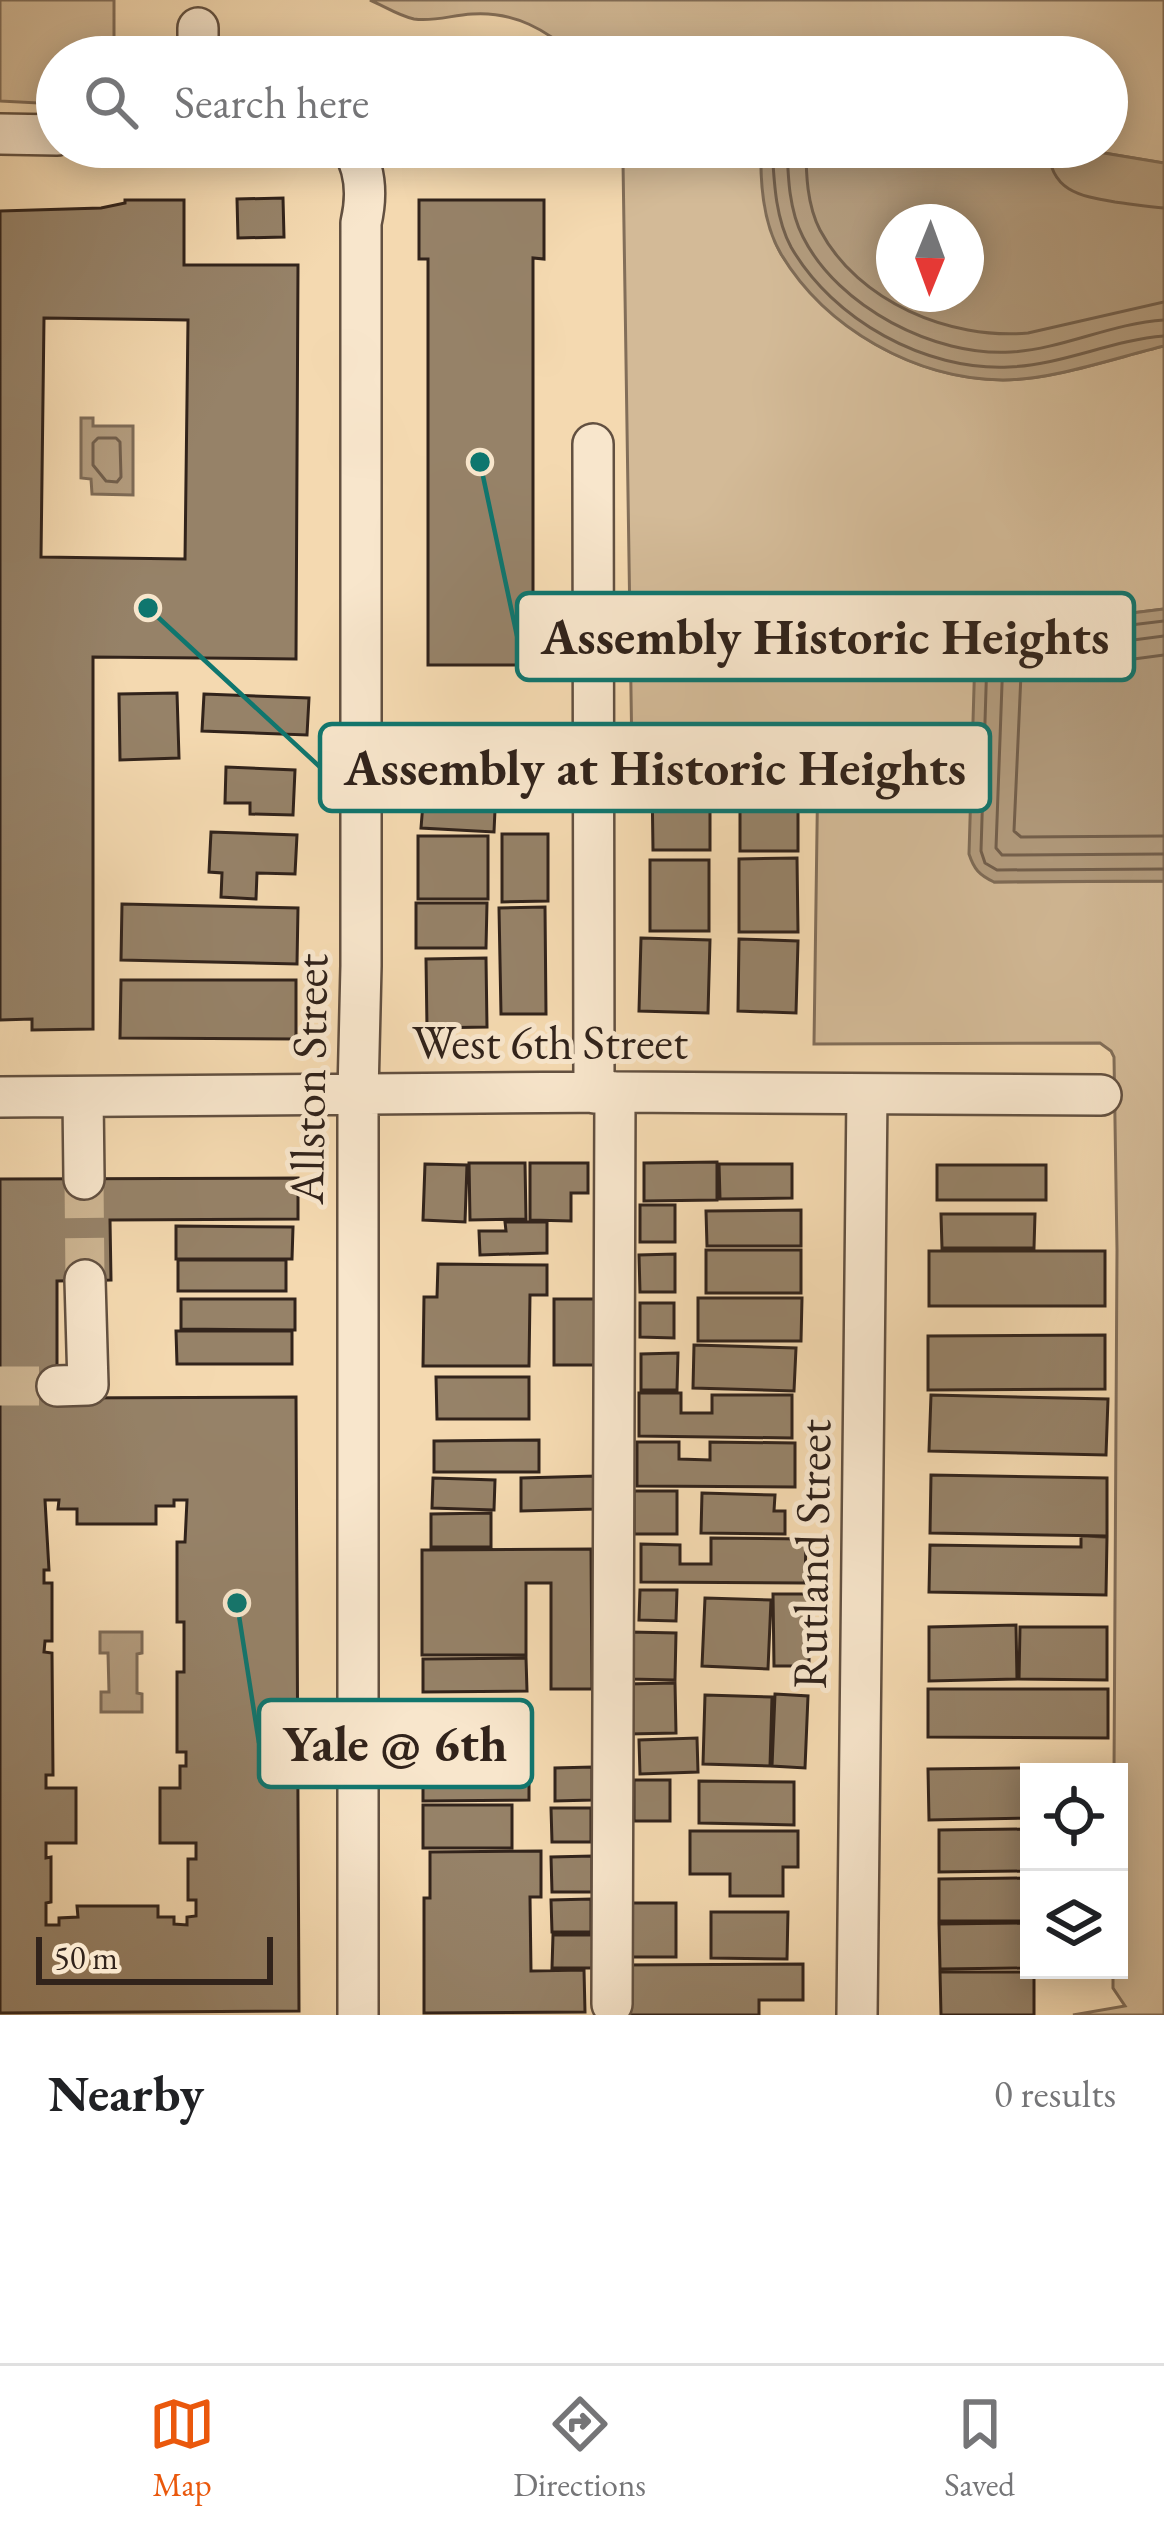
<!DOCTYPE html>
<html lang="en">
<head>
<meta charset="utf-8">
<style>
  body { margin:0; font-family:"EB Garamond",serif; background:#f2f2f2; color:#202124 }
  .controls { position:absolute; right:36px; bottom:36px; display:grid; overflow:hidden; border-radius:0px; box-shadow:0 6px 30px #0003 }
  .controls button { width:108px; height:108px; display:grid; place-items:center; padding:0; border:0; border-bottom:3px solid #e0e0e0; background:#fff; color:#202124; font:60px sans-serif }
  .compass { position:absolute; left:876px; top:204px; width:108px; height:108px; border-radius:50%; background:#fff; box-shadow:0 6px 30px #0003; rotate:181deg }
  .scale { position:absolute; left:36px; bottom:30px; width:237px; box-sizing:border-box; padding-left:12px; border:6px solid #31231b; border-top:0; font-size:33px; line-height:42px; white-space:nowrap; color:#31231b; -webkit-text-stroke:9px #f8e6cc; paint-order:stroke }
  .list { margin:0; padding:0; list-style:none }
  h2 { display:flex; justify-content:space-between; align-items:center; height:156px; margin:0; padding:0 48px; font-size:51px }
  h2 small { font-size:39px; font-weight:400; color:#757577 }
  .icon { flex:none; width:66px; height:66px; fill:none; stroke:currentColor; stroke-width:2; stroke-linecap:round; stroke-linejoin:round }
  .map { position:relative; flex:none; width:1164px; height:2015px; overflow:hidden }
  .search { position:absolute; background:#fff; box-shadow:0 6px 30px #0003; left:36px; right:36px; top:36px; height:132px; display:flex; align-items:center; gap:30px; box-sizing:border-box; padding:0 42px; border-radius:66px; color:#757577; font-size:45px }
  .sheet { height:348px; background:#fff }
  nav { display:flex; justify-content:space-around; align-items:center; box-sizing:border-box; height:168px; border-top:3px solid #e0e0e0; background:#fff; font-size:33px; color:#757577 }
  nav a { display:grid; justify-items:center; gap:6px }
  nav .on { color:#ea580c }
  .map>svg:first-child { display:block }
  .green { fill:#d3ba97; stroke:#826e59; stroke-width:3 }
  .water { fill:#b29b7d; stroke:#7e6b56; stroke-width:3; fill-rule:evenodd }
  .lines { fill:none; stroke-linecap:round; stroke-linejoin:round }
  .shore { stroke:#725f4c; stroke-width:3 }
  .building { fill:#968268; stroke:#31231b; stroke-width:3; fill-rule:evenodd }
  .minor-tunnel { stroke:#cdb592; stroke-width:39; stroke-dasharray:39 20; stroke-linecap:butt }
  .minor-casing { stroke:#625040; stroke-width:44 }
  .minor { stroke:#f8e6cc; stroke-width:39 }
  .labels { text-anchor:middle; stroke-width:10; stroke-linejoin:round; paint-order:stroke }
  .street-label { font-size:48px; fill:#31231b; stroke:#f8e6cc }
  .leader { fill:none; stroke:#0f766e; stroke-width:4.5 }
  .callout-dot { fill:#0f766e; stroke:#f8e6cc; stroke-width:4.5 }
  .callout { fill:#f8e6cc; stroke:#0f766e; stroke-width:4.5 }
  .callout-label { font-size:51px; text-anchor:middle; font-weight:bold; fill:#31231b }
</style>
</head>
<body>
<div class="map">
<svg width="1164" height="2015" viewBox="0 0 1164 2015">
  <rect width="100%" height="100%" fill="#f4d9b0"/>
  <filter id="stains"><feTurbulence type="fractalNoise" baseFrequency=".00167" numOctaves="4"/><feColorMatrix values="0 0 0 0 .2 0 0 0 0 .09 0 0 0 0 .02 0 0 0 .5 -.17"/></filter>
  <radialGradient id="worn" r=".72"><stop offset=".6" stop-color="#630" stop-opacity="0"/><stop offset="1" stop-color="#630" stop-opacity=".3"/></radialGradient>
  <!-- green -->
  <path class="green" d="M0,0H114V57H57V104L0,101Z
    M370,0H1164V163L1068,147H1107V57H577C547,30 514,11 472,14C452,15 434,22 414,19C399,16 384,6 370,0Z
    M621,147H761C762,181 764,214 777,246C784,262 798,277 809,290C858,345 929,379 1003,380C1052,380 1115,358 1164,346V609L993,630L995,882L1164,881V2015H1073L1125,2006L1113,1988V1970H1119V1772H1114L1117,1250L1114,1057L1111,1051L1100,1043L814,1044L818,759L632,758L623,162Z"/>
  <!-- water -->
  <path class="water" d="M761,147H1068L1164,163V346C1115,358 1052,380 1003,380C915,379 826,329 781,254C763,224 760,181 761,147ZM894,222H966V294H894Z
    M81,418H93V426H133V495L92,494L91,479L81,478Z
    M1164,609V881L994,882C979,875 974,869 969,854L975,655L979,641L993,630Z
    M100,1632H142V1653L137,1654V1693L142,1694V1712H101V1692H109L108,1653H100Z"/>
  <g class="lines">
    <!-- shore -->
    <path class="shore" d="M772,147C774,180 775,217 791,247C833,320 925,371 1009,367C1062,365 1112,340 1164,336
      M787,147C788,177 789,210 803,237C838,307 935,357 1011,352C1063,349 1112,323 1164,320
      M806,147C806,174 807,205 820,230C858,302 950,340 1028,333L1164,302
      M1048,147C1050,191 1079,196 1115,202C1132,204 1148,207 1164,208
      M98,438H116L120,442L121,477L117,482L106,481L93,465V443Z
      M1164,621L998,641L990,647L987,657L981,851L985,863L997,870L1164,869
      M1164,636L1003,657L996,848L1002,855L1164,854
      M1164,655L1021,674L1014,831L1021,837L1164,836"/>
  </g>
  <!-- building -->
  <path class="building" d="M283,198L284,237L238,238L237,199Z
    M125,200H184V265H298L296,659L93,657V1029L32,1030V1019L0,1020V211L101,208L125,203ZM44,318L188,320L185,559L41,557Z
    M419,200H544V259L533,258V665H428V259H419Z
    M177,693L179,758L120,760L119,694Z
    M204,694L309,698L307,735L202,731Z
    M226,767L295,770L293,815L250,814V803H225Z
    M652,778H710V850H653Z
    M740,779H798V851H740Z
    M485,799L510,800L509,811L495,810L494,832L421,828L423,803L484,806Z
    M211,832L297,835L295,874L257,873L256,899L221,897L222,873L209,872Z
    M502,834H548V901L502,902Z
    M418,836H488V899H418Z
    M797,858L798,932H739V859Z
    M650,860H709V931H650Z
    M416,903H487L486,948H416Z
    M122,904L298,908L297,964L121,960Z
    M545,907L546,1014H501L499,908Z
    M641,938L710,940L708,1013L639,1011Z
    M739,939L798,941L796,1013L738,1011Z
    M486,958L487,1027L427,1028L426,959Z
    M121,980H296V1039L120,1038Z
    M717,1162V1200L644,1201V1163Z
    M469,1163H525L526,1219L470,1220Z
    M530,1163H588V1193H571V1221L530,1220Z
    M425,1164L467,1165L465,1222L423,1220Z
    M719,1164H792V1198L720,1199Z
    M937,1165H1046V1200H937Z
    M298,1178V1219L110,1220L111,1280L57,1281V1398L296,1397L299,2011L0,2013V1179ZM45,1500H59L58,1509H77V1524H156V1506H174V1500H187L185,1542H177V1622H184V1672H177V1752H186V1766H180V1788H160V1843H196V1859H188V1900H196V1916L187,1917V1925L174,1924V1917H158V1906H77L78,1917L59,1918V1925H46V1903L51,1902V1857L46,1858V1843H76V1788H46V1775H53L52,1653L44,1652L45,1641H52V1583H44V1570H49Z
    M640,1205H675V1242H640Z
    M801,1210V1246H707L706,1211Z
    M941,1214H1035L1034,1248H942Z
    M505,1222H547V1253L480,1255L479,1231H506Z
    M176,1226L293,1227L292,1259H176Z
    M706,1250H801V1293H706Z
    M929,1251H1105V1306H929Z
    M675,1254V1292H640L639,1255Z
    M178,1260H286V1291H178Z
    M438,1264L547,1265V1295H530L529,1366H423L424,1297H437Z
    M698,1298H802L801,1341H698Z
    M181,1299H295V1330L181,1329Z
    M554,1299H597V1365H554Z
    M640,1303H674V1338L640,1337Z
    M176,1331H292V1364H177Z
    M1105,1335V1389L928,1390V1336Z
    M694,1345L796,1348L794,1391L693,1388Z
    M678,1353L677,1390H641V1354Z
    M436,1377H529V1419H437Z
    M639,1393H681V1413H712V1395H792V1438L639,1436Z
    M931,1395L1108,1399L1106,1455L929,1451Z
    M539,1440V1472H434V1441Z
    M637,1442H679V1459L710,1460V1442L795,1443V1487L637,1486Z
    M931,1475L1107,1478V1536L930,1533Z
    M595,1476V1509L521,1511V1478Z
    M433,1478L495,1480L494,1510L432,1508Z
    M634,1491H677V1534H634Z
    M702,1493L775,1495L774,1511H785V1534L701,1533Z
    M491,1513V1547H431V1514Z
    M1081,1536L1107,1537L1106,1595L929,1592L930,1545L1081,1547Z
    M711,1538L806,1539L805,1583L641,1582V1544L680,1545V1564H711Z
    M591,1549L592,1689H551V1583H526V1655H422V1550Z
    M640,1590H677L676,1621L639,1620Z
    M773,1594H809V1666H774Z
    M705,1598L771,1600L768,1669L702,1666Z
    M1016,1625L1017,1679L929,1681V1627Z
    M1020,1627H1107V1680L1019,1679Z
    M630,1632L676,1633L675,1680L629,1679Z
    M526,1658L527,1691L423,1692V1659Z
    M675,1683L676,1733L629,1734L628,1684Z
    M928,1689H1108V1738L928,1737Z
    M775,1694L808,1696L805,1768L772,1766Z
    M705,1695L772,1697L770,1766L703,1764Z
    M697,1738L698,1772L640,1774L639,1740Z
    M423,1766H529V1800L423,1801Z
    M592,1767V1800L555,1801V1768Z
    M1108,1767V1772H1029V1818L929,1820L928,1769Z
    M634,1780H670V1821H634Z
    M699,1781L794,1782V1825L699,1823Z
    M423,1805H512V1848H423Z
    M551,1808H591V1842H552Z
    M1029,1829V1871L939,1872V1830Z
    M690,1831H798V1867H783V1896H730V1874H690Z
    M541,1851V1897H530L531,1971L584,1970L585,2012L424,2013V1898H430V1852Z
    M592,1856V1892H552L551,1857Z
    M1029,1878V1921H939V1879Z
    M591,1899V1932H552L551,1900Z
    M626,1903H676V1957H627Z
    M711,1912H788L787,1959L711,1958Z
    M1029,1923V1968L940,1969L939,1924Z
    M553,1935H593V1968H552Z
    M803,1964V2000H759V2015H622V1965Z
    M940,1972H1034V2015H941Z"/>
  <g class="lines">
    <!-- minor-tunnel -->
    <path class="minor-tunnel" d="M84,1179L85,1280
      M0,1386H57"/>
    <!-- minor casing -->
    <g class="minor-casing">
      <path id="minor" d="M198,57V28
        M0,134L57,135
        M352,147C366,170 367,197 361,223V966L358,1093V2015
        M593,444L594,1093
        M0,1097L615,1092L1101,1095
        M83,1097L84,1179
        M57,1386L88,1385L85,1280
        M612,2004L615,1092
        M857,2015L867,1094"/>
    </g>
    <!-- minor -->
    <use href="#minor" class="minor"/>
  </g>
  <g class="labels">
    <!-- street labels -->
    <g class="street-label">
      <text x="550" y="1059">West 6th Street</text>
      <text transform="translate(308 1079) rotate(-89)" y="17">Allston Street</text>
      <text transform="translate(811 1554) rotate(-89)" y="17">Rutland Street</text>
    </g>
  </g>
  <!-- callouts -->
  <path class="leader" d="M480 462L517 636M148 608L320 767M237 1603L259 1743"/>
  <g class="callout-dot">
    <circle cx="480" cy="462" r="12"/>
    <circle cx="148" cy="608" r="12"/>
    <circle cx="237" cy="1603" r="12"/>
  </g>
  <g class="callout">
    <rect x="517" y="593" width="617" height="87" rx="12"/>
    <rect x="320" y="724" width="670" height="87" rx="12"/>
    <rect x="259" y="1700" width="273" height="87" rx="12"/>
  </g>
  <g class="callout-label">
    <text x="825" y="654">Assembly Historic Heights</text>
    <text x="655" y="785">Assembly at Historic Heights</text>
    <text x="395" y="1761">Yale @ 6th</text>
  </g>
  <rect width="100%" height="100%" filter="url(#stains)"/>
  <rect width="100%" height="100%" fill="url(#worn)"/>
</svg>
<div class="controls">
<button><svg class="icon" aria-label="locate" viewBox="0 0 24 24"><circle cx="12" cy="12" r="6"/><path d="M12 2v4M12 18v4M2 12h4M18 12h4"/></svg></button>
<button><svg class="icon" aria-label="layers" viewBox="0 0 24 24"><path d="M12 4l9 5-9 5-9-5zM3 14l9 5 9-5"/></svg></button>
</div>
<svg class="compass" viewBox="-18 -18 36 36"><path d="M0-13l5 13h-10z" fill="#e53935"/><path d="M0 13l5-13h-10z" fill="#757577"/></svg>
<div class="scale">50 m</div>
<div class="search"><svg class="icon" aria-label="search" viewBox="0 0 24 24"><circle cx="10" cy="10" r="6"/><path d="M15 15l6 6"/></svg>Search here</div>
</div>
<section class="sheet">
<h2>Nearby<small>0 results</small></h2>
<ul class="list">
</ul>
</section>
<nav>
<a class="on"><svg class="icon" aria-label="map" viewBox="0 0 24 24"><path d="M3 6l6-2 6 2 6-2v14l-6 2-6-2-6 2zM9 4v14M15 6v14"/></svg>Map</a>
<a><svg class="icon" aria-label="directions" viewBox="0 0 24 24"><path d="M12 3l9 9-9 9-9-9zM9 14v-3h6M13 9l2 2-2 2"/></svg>Directions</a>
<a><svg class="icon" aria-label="saved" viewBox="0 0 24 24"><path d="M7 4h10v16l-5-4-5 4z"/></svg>Saved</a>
</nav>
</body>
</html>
